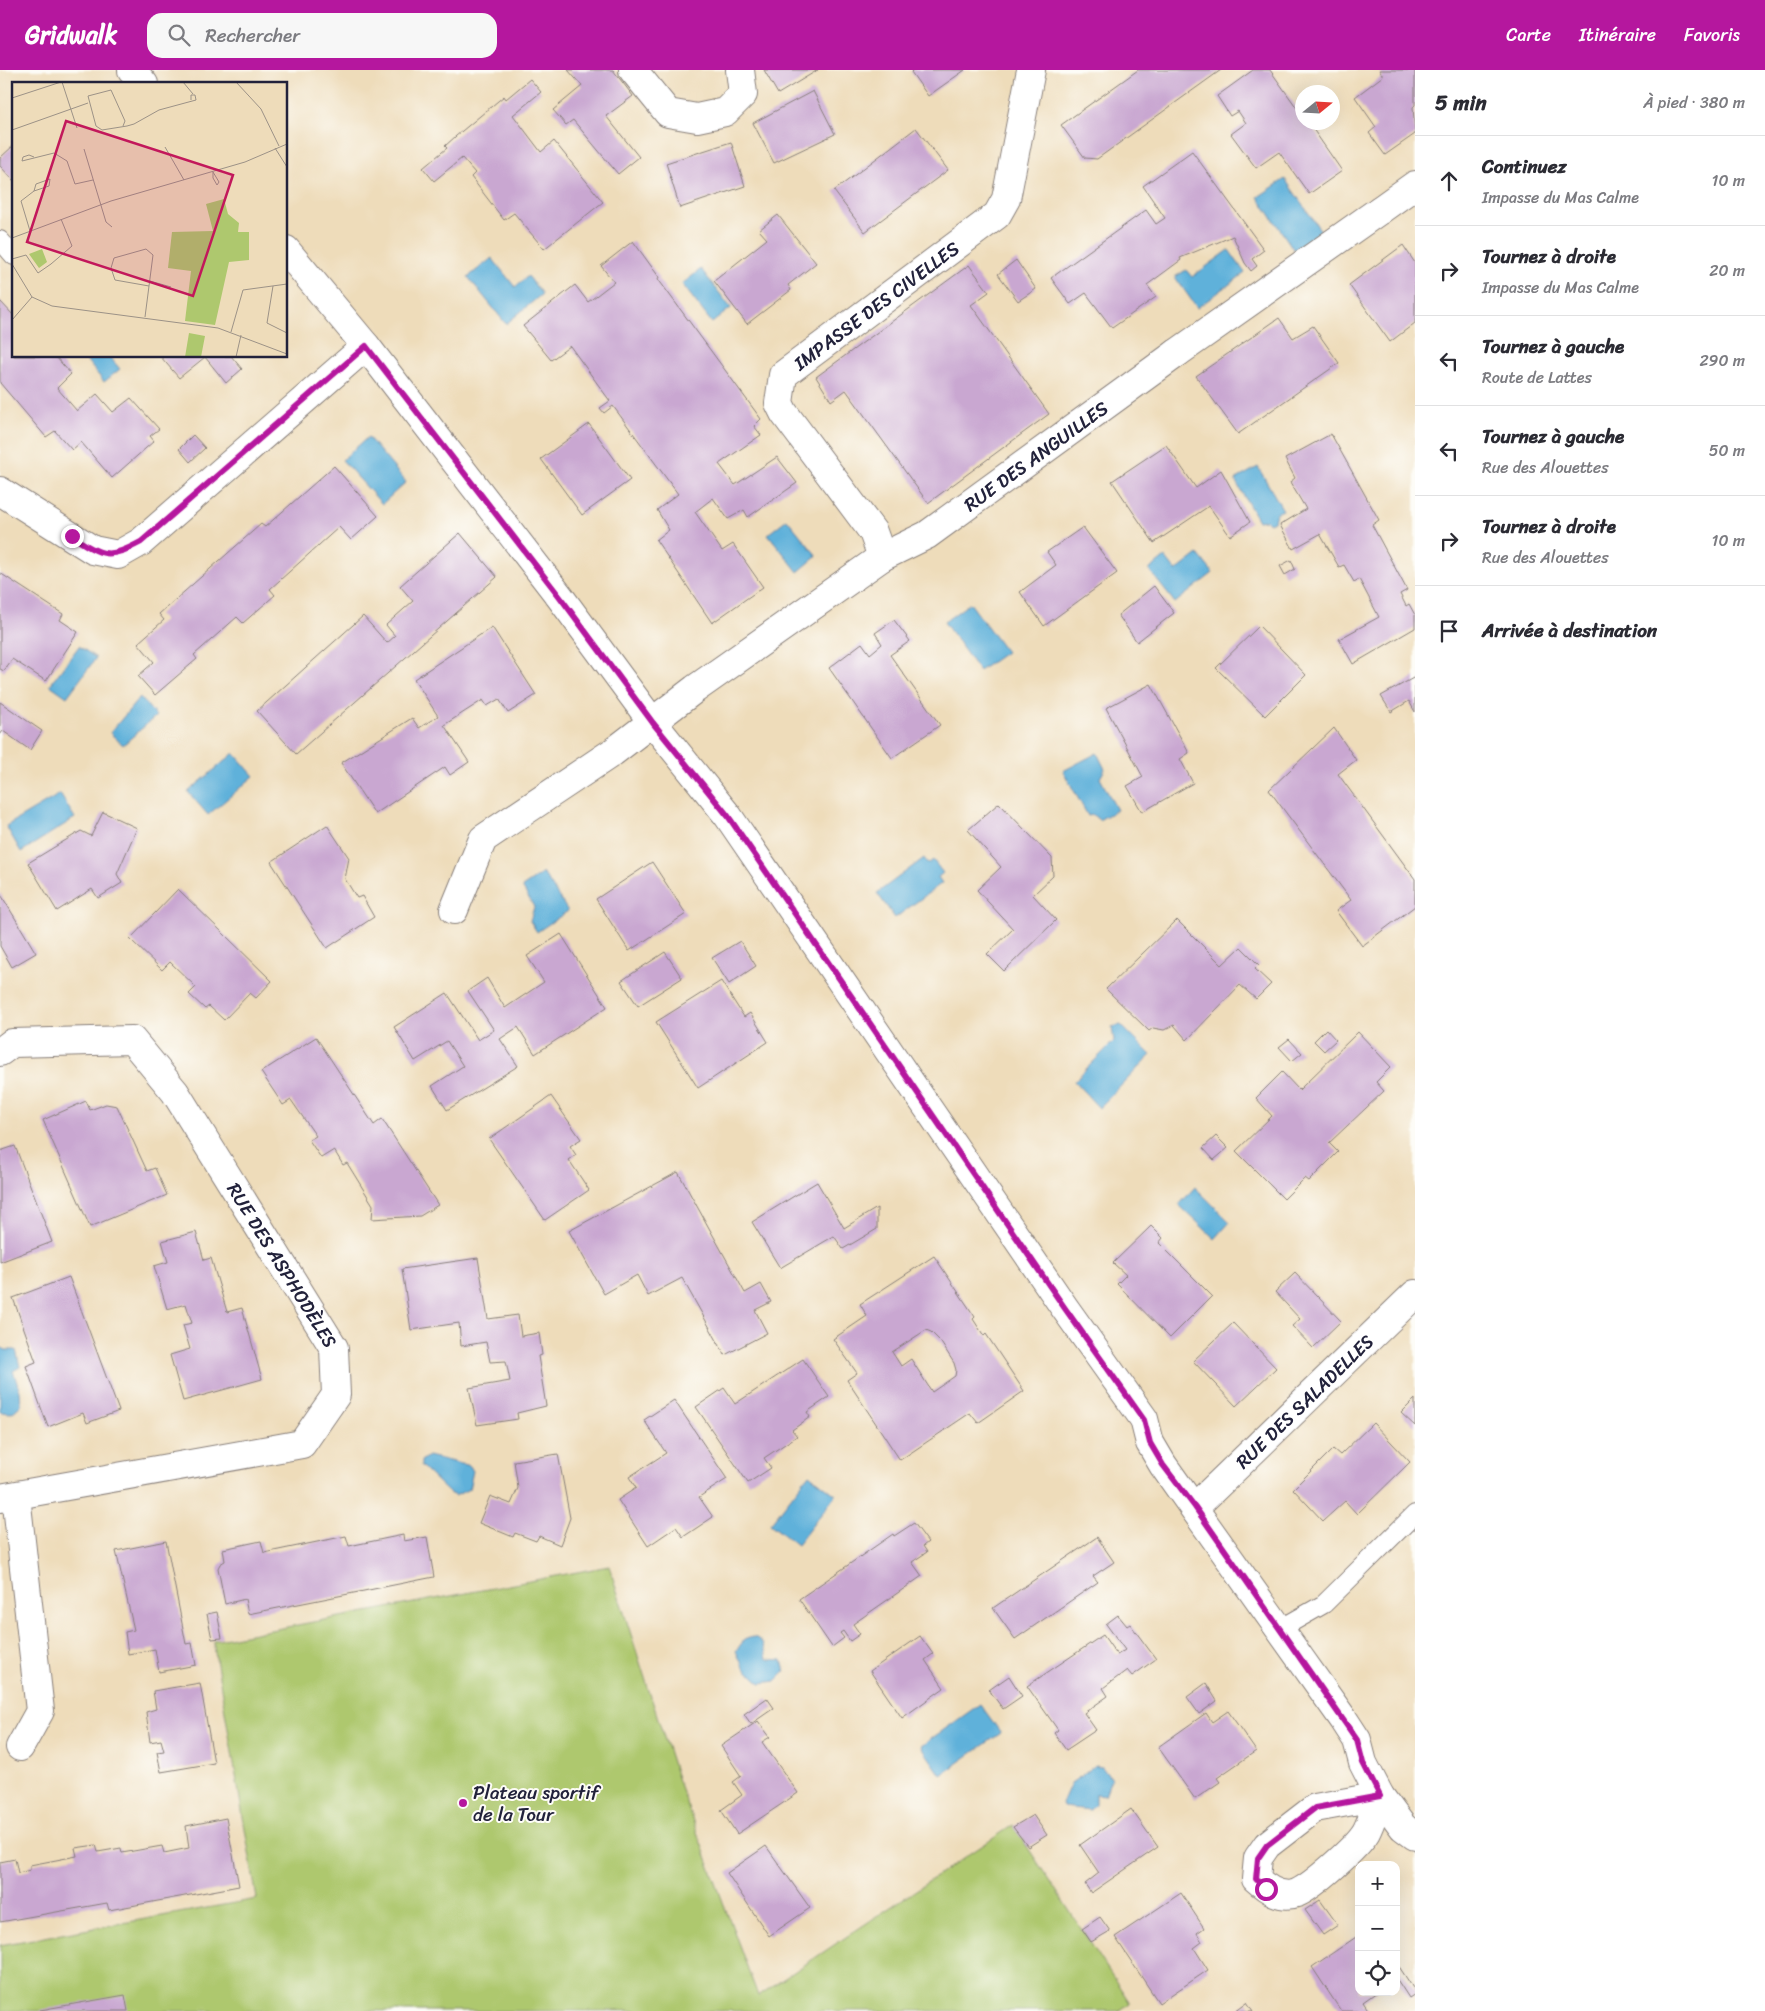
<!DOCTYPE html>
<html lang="fr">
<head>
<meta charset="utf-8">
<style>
  body { margin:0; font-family:Sriracha,sans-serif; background:#f7f7f7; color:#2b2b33 }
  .controls { position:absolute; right:15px; bottom:15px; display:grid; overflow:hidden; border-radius:10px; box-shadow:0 5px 20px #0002 }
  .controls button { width:45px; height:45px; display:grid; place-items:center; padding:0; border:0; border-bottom:1px solid #e1e1e2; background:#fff; color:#2b2b33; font:25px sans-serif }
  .compass { position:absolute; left:1295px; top:15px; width:45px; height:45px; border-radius:50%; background:#fff; box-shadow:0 5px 20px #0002; rotate:72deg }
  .stop { position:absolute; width:15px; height:15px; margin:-11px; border:4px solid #b5179e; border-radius:50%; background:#fff }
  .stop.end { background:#b5179e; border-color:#fff; box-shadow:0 1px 5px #0008 }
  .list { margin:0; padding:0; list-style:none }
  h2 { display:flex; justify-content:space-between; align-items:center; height:65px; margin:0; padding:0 20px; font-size:21px }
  h2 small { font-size:16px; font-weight:400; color:#7c7c81 }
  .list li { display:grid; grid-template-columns:32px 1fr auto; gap:15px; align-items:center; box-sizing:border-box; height:90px; padding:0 20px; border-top:1px solid #e1e1e2 }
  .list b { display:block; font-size:19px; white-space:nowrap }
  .list p { margin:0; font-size:16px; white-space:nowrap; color:#7c7c81 }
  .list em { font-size:16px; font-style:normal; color:#7c7c81 }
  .icon { flex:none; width:28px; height:28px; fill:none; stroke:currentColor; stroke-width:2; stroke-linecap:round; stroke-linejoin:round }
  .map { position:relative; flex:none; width:1415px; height:1941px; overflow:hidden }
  header { display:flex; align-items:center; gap:30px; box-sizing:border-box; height:70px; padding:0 25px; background:#b5179e; color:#fff }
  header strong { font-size:24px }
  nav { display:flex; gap:28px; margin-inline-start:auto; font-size:18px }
  .search { width:350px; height:45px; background:#f7f7f7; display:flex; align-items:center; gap:12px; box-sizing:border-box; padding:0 18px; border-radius:15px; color:#7c7c81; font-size:19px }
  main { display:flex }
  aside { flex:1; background:#fff }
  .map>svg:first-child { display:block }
  .green { fill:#aec86e; stroke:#687554 }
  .water { fill:#5fb1da; stroke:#406a8a }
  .building { fill:#c9a7d1; fill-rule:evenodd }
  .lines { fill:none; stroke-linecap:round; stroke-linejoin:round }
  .service-casing { stroke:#887f7a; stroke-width:20 }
  .pedestrian-casing { stroke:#887f7a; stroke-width:30 }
  .minor-casing { stroke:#887f7a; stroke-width:30 }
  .tertiary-casing { stroke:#887f7a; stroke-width:30 }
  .service { stroke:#fff; stroke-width:18 }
  .pedestrian { stroke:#fff; stroke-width:28 }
  .minor { stroke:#fff; stroke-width:28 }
  .tertiary { stroke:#fff; stroke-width:28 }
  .route { stroke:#b5179e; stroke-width:6 }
  .poi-dot { fill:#b5179e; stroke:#fdfcf7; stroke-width:2 }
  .labels { text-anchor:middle; stroke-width:4; stroke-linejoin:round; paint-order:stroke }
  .street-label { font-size:19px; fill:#22223b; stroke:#fdfcf7 }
  .poi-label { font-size:19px; fill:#22223b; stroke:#fdfcf7; text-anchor:start }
  .inset-road { fill:none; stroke:#9c9287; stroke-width:1 }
  .view { fill:#c2185b; fill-opacity:0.15; stroke:#c2185b; stroke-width:2.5 }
  .inset-edge { fill:none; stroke:#22223b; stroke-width:2.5 }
</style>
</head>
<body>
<header>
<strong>Gridwalk</strong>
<div class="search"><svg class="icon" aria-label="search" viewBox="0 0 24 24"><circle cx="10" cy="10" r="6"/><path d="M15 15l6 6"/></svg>Rechercher</div>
<nav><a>Carte</a><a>Itinéraire</a><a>Favoris</a></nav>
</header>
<main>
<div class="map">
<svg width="1415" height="1941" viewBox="0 0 1415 1941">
  <rect width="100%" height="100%" fill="#fdfcf7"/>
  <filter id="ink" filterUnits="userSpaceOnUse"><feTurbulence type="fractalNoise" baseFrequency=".02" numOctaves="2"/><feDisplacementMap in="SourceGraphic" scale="10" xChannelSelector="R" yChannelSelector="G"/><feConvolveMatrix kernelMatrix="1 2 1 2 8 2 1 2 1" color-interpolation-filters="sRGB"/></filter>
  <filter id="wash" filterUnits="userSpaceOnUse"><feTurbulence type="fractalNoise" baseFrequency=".0096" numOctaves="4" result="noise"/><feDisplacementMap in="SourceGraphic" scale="20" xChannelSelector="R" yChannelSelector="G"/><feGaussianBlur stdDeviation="1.12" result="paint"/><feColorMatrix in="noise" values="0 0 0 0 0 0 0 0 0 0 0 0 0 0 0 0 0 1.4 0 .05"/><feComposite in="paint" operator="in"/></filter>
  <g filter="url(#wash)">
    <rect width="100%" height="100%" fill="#eedcba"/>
    <!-- green -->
    <path class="green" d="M609,1496L678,1711L758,1926L1013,1755L1130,1933L1119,1941H0V1875L257,1829L213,1571Z"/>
    <!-- water -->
    <path class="water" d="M1285,109L1321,161L1294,180L1258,127Z
      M1229,180L1245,203L1197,238L1175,207L1186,200L1192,207Z
      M492,188L515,217L528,206L542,224L506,254L468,207Z
      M701,199L731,238L712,253L682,214Z
      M83,286H109L120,299L104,312Z
      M368,367L406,412L382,434L342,390Z
      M1258,397L1283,440L1276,443L1274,451L1270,453L1266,450L1258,451L1235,410Z
      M787,449L817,486L798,502L768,464Z
      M1198,484L1213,503L1175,533L1149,500L1165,487L1176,501Z
      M970,533L1006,582L979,601L944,552Z
      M79,576L96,588L67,627L50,615Z
      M140,627L156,646L123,675L110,663Z
      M234,683L254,706L208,745L188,722Z
      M1097,683L1105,699L1100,708L1117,740L1099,750L1093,745L1088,746L1063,701Z
      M60,724L75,748L21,782L6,756Z
      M924,788L928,794L933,790L943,803L938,807L942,813L895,848L877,823Z
      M543,803L568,841L537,862L530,851L534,837L522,817Z
      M1121,955L1151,985L1099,1038L1074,1011L1114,971L1112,957Z
      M1195,1117L1230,1152L1215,1169L1179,1135Z
      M0,1277L6,1280H16L20,1297L13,1301L20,1321L21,1335L12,1343L0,1342Z
      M428,1386L470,1396L473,1401L469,1419L455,1426L449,1423L421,1396V1391Z
      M809,1404L836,1425L797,1475L770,1454Z
      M752,1567C763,1568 765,1579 767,1589L782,1590L785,1602L776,1611L761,1613L743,1597L736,1581L744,1570Z
      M980,1634L1001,1663L941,1705L921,1676Z
      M1095,1696L1102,1697L1111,1709L1105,1725L1095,1724V1735L1090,1740L1063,1737L1062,1733L1071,1713Z"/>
    <g id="blocks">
      <!-- building -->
      <path class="building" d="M568,0H613L633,26L606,46L639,87L618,104L573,50L566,55L553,40L582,16Z
        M764,0H818L778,24Z
        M913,0H965L928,26L911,2Z
        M1138,0H1221L1097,89L1085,88L1061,55Z
        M1253,0H1270L1302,45V52H1308L1342,101L1309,124L1279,82L1256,98L1231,64L1246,53L1238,41L1230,46L1217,26Z
        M1379,0H1415V35L1413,37L1415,64L1385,85L1369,63L1376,57L1355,27L1383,6Z
        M530,9L541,22L513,45L541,82L554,71L603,132L544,179L514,143L504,150L471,107L475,103L462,88L434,111L423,98L447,78L445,76L456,66L504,26L506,29Z
        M813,21L835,64L774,93L753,53Z
        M916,58L948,100L865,162L834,121Z
        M731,72L745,116L680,138L666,93Z
        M14,75V111L0,96V88Z
        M1192,81L1264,180L1252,189L1257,196L1251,201L1245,193L1233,166L1180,188L1181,190L1147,215L1156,227L1112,258L1086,223L1070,234L1051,208L1146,140L1156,154L1165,148L1143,116Z
        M778,145L816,193L788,215L791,220L747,254L714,211L767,169L759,160Z
        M633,171L659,207L658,209L761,349L754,356L761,365L719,394L735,415L777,387L797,413L748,447L744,440L728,449L713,428L695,442L722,481L733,474L763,517L712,553L656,470L669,460L657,440L678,424L613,336L604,343L600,338L610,331L570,276L551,290L523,256L575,215L588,232L614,212L601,196Z
        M1403,175L1415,193V253L1390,272L1349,215Z
        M1016,190L1036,219L1018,231L998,204Z
        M969,195L989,222L971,235L1049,344L928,433L846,320L831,331L816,307Z
        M0,231L14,246V286H55L71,304L57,318L77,341L97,324L113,342L131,328L159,359L150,366L154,371L112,408L81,372L72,380L55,361L46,367L0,313Z
        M1279,248L1293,268L1313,256L1339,293L1238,364L1196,306Z
        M160,286H231L242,299L226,313L205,287L179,308Z
        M589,354L630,410L582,445L541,389Z
        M1331,364L1379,450L1372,455L1407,520L1400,524L1406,536L1409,534L1415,545V558L1353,594L1339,569L1379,547L1359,509L1354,512L1344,495L1339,497L1320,464L1293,479L1280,455L1306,439L1290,412L1295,408L1285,389Z
        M193,365L205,378L190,392L179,379Z
        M1166,375L1196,418L1221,400L1250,452L1230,466L1209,436L1154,473L1112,411Z
        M334,396L378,446L351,470L339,457L270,519L275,525L243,553L237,547L194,585L197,589L155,625L138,606L154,592L138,573L164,550L159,544L261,454L265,457Z
        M1083,457L1117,503L1044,556L1020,522L1056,495L1047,482Z
        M460,463L497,507L296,684L257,641L363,546L387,573L395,566L386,555L413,531L400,516Z
        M1291,490L1295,499L1285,505L1280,496Z
        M0,503L63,544L60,550L78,562L46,611L12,589L4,601L0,599Z
        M1154,516L1174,543L1137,572L1118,545Z
        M894,550L910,571L890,585L940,655L892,688L829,598L862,573L870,584L882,574L875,563Z
        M1259,556L1306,605L1265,646L1216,598Z
        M492,557L536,625L508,643L499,629L487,636L483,630L444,655L469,692L450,705L445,697L375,744L341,693L412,648L419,658L438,646L414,609Z
        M1415,607V642L1409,631L1391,642L1381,626Z
        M1151,614L1189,683L1180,689L1193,713L1142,742L1127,716L1143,707L1106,638Z
        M0,632L42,661L30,680L3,661L0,665Z
        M1334,658L1356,690L1338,704L1415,809V836L1362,876L1336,841L1351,830L1269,720Z
        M999,733L1052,788L1053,806L1033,825L1056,850L1004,901L987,884L1013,859L977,820L1001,797L968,760Z
        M103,742L137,758L117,804L122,813L98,828L92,819L57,841L28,793L81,761L91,766Z
        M327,755L349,788L345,809L357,828L362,826L374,847L327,878L271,792Z
        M652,792L686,844L629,881L596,829Z
        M178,819L272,911L256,928L250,923L224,950L209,936L205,939L189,924L196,917L170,892L162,900L130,869Z
        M0,823L36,883L12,897L0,876Z
        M1177,850L1222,895L1241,877L1259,895L1255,899L1271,914L1256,929L1240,915L1187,970L1174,955L1164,960L1153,958L1149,961L1106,919Z
        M561,864L607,937L535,984L518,957L500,969L518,996L447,1040L432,1016L463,996L447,971L415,991L394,957L447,923L478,970L494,960L468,921L487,908L505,938L544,912L527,886Z
        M740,871L756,896L729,914L712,888Z
        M665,882L682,908L638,936L621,911Z
        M721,911L744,947L750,943L768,972L698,1018L656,952Z
        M1326,959L1336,970L1324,981L1314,971Z
        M1358,962L1391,997L1376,1012L1384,1021L1329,1073L1338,1082L1309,1111L1305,1108L1284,1129L1236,1081L1272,1046L1256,1028L1282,1002L1299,1020Z
        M316,967L374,1055L382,1049L438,1135L420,1146L372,1149L373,1135L347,1093L343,1095L334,1080L321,1088L309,1070L316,1066L291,1030L283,1035L261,1002Z
        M1289,969L1302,983L1292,991L1279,977Z
        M551,1026L581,1069L570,1076L576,1085L569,1090L589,1120L545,1150L489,1069Z
        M86,1031L90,1040L106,1034L117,1036L147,1101L155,1098L167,1125L90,1157L43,1050Z
        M1216,1066L1228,1078L1214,1090L1203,1078Z
        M15,1076L52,1172L0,1192V1081Z
        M678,1102L745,1223L761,1214L771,1232L755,1240L767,1263L725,1285L682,1208L648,1226L637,1205L604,1224L569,1161Z
        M817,1112L844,1158L877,1138V1159L843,1179L834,1166L780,1198L752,1152Z
        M1151,1156L1163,1168L1159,1173L1212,1226L1170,1268L1117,1214L1126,1205L1113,1193Z
        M196,1162L204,1190L211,1188L227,1242L242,1238L262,1309L183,1331L170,1285L190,1279L183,1255L192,1253L186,1234L167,1239L154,1196L168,1192L162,1171Z
        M934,1186L975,1247L973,1249L984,1266L986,1264L1024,1321L978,1353L970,1343L900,1390L847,1310L857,1303L833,1269L867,1246L860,1234ZM926,1260L931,1262L940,1271L954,1293L956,1300L955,1306L932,1322L911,1289L901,1296L892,1282Z
        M478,1188L488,1249L518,1245L521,1266L539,1263L542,1285L538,1286L546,1336L517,1343L518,1349L477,1355L469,1318L510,1311L506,1291L490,1292L486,1272L461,1276L459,1253L411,1260L402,1199Z
        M1295,1203L1341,1251L1313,1278L1292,1256L1300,1249L1275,1222Z
        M69,1207L119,1341L87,1353L83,1343L48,1357L26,1296L36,1292L13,1228Z
        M1233,1253L1276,1298L1236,1336L1193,1291Z
        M803,1289L829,1327L807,1342L810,1347L792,1360L797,1366L764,1388L771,1398L748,1413L696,1337L724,1318L735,1334Z
        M1415,1329V1356L1401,1343Z
        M674,1330L727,1409L699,1427L713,1447L683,1467L676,1457L648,1476L618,1430L636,1418L629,1407L666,1383L644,1350Z
        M1373,1353L1410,1392L1357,1444L1345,1431L1323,1451L1293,1419L1333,1379L1340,1385Z
        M558,1384L570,1448L560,1475L539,1466L536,1471L515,1463L513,1467L479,1453L490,1426L511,1434L518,1418L514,1391Z
        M914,1453L928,1472L923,1476L927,1482L912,1492L922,1506L853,1554L860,1564L850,1571L843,1561L840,1563L844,1568L832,1577L799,1529L893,1464L894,1466Z
        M403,1465L404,1471L427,1467L434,1507L248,1544L245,1529L225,1534L218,1498L220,1494L225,1491L223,1479L261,1471L264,1483L346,1466L349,1476Z
        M1097,1467L1114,1492L1093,1506L1098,1512L1015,1569L993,1538Z
        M166,1471L186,1574L192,1573L196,1595L159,1602L155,1579L128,1584L125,1562L134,1560L116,1481Z
        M217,1542L222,1568L212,1569L207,1544Z
        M1118,1545L1127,1556L1130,1554L1156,1589L1132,1606L1127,1600L1103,1618L1108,1626L1084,1643L1096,1660L1066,1680L1054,1663L1058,1660L1027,1616L1103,1565L1117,1585L1125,1580L1106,1554Z
        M920,1566L933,1584L925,1590L944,1618L902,1648L870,1601Z
        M1009,1606L1022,1626L1003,1639L989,1620Z
        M200,1613L214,1693L161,1702L157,1682L164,1681L161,1670L150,1672L146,1642L156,1639L153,1621Z
        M1206,1613L1217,1631L1199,1644L1187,1627Z
        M767,1628L774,1638L751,1654L744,1644Z
        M1228,1641L1256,1681L1217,1708L1220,1712L1195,1729L1158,1677L1206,1643L1212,1652Z
        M758,1651L770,1667L762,1672L798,1723L737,1764L721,1740L742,1725L733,1712L741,1706L721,1676Z
        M1131,1739L1158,1777L1091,1823L1085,1814L1099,1803L1080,1775Z
        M1033,1745L1047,1765L1028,1777L1013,1757Z
        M226,1748L239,1816L109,1840L107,1833L0,1852V1792L15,1789L18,1803L30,1800V1795L77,1786L75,1778L96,1775L98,1782L121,1778L122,1783L162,1776L164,1783L189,1778L186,1756Z
        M766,1776L810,1838L769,1866L727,1803Z
        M1181,1823L1204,1858L1197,1863L1202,1872L1194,1878L1208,1900L1159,1933L1115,1867Z
        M1320,1830L1338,1855L1323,1865L1305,1840Z
        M1100,1847L1110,1861L1091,1872L1082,1859Z
        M1359,1865V1922H1377L1363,1932L1369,1941H1341L1312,1897Z
        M1396,1892L1415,1921V1924L1409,1928L1396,1908Z
        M125,1925L128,1941H40V1940Z
        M1247,1932L1253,1941H1235Z"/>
    </g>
  </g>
  <g filter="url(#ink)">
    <use href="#blocks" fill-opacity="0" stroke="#887f7a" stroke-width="1"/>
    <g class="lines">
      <!-- service casing -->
      <g class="service-casing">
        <path id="service" d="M0,170L14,186
          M1280,1559L1324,1534L1415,1444"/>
      </g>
      <!-- pedestrian casing -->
      <g class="pedestrian-casing">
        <path id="pedestrian" d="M1177,283L1380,140"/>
      </g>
      <!-- minor casing -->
      <g class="minor-casing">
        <g id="minor">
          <path d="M633,0L668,43L697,48L725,42L743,24L740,0"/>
          <path d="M1380,140L1415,115"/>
          <path d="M0,421L93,480L118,485L141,472L366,276"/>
          <path id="s1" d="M882,487L873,462L784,343L779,333L783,305L997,145L1006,129L1031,0"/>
          <path id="s2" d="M454,840L483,769L613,682L695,619L882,487L927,465L1177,283"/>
          <path id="s3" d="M0,982L12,973L132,970L175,1022L334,1278L336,1325L302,1374L0,1428"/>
          <path d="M16,1426L40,1641L20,1677"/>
          <path id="s4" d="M1195,1437L1415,1224"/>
          <path d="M1380,1726C1375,1737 1372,1751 1366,1762C1357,1777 1313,1816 1297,1823C1281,1829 1267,1819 1256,1809L1258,1788L1267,1775L1315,1738Z"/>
        </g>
      </g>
      <!-- tertiary casing -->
      <g class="tertiary-casing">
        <path id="tertiary" d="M132,0L144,14
          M286,180L366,276L560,527L653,653L728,746L1064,1237L1144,1349L1150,1373L1163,1395L1344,1650L1357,1670L1363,1693L1380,1726L1403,1757L1415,1766"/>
      </g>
      <!-- service -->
      <use href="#service" class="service"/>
      <!-- pedestrian -->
      <use href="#pedestrian" class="pedestrian"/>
      <!-- minor -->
      <use href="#minor" class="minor"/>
      <!-- tertiary -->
      <use href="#tertiary" class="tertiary"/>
    </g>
  </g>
  <g class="lines" filter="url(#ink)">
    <!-- route -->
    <path class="route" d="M72,466C103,487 109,489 141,472L366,276L560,527L653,653L728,746L1064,1237L1144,1350L1150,1373L1163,1395L1195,1437L1357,1670L1363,1693L1380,1726L1315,1738L1267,1775L1258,1788L1256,1809L1266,1819"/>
  </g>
  <!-- markers -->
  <circle class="poi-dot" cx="463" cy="1733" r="5"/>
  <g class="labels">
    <!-- street labels -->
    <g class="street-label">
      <text dy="7" stroke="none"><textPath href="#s1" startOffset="331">IMPASSE DES CIVELLES</textPath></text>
      <text dy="7" stroke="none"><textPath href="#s2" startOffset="750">RUE DES ANGUILLES</textPath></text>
      <text dy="7" stroke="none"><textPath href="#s3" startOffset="406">RUE DES ASPHODÈLES</textPath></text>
      <text dy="7" stroke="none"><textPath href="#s4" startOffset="152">RUE DES SALADELLES</textPath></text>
    </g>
    <!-- poi labels -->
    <g class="poi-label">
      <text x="473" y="1729">Plateau sportif<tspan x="473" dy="22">de la Tour</tspan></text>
    </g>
  </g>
  <!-- overview -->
  <g transform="translate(12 12)">
    <rect width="275" height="275" fill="#eedcba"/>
    <path d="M212,117L216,132L227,141L226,150H237V178L217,180L203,243L173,239L179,189L156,186L160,150L201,149L194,122ZM30,167L35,180L27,186L17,172ZM177,251L193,254L189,275H173Z" fill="#aec86e"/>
    <path class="inset-road" d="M50,0L65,46M171,0L181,12M224,0L249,27L267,64M0,16L49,0M111,44L113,39L99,8L76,14L84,44L90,48L115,44L122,42L147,28L184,18L183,13H179V18M0,48L76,21M153,65L172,98M263,66L275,85M72,67L94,140L100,145M22,75L17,73L11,75L10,79L42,71L55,79L63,102L81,98M201,90L207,100L205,103L201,96ZM18,149L9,119L22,109L37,104L38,97L24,102L22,109M0,156L99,119L233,80L275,62M0,177L14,173L26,191L39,182L60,164L49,137M0,182L20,215L40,224L206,246L275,272M138,199L159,205M261,204L255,241L275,251M133,235L141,173L134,167L102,176L99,186L103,198L137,204M0,238L20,215M219,250L231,208L275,202M224,275L229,253"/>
    <path class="view" d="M54,39L221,93L181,214L15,160Z"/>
    <rect width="275" height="275" class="inset-edge"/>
  </g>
</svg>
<div class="controls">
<button>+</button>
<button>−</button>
<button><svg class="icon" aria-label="locate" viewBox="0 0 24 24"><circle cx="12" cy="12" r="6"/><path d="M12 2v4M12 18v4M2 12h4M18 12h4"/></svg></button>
</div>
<svg class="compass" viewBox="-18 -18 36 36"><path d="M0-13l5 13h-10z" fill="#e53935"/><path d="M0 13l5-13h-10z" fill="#7c7c81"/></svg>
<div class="stop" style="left:1266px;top:1819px"></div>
<div class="stop end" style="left:72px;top:466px"></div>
</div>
<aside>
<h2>5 min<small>À pied · 380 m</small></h2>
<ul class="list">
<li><svg class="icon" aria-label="ahead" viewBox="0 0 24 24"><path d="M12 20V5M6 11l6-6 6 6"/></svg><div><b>Continuez</b><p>Impasse du Mas Calme</p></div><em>10 m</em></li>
<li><svg class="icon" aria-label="right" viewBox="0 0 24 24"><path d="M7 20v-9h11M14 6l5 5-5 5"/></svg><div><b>Tournez à droite</b><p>Impasse du Mas Calme</p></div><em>20 m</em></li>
<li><svg class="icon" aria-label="left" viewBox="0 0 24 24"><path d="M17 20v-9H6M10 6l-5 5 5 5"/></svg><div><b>Tournez à gauche</b><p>Route de Lattes</p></div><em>290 m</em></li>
<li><svg class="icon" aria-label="left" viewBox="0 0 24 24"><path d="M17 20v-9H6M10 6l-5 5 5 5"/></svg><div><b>Tournez à gauche</b><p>Rue des Alouettes</p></div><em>50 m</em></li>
<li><svg class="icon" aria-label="right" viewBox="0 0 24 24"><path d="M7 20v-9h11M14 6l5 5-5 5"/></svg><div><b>Tournez à droite</b><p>Rue des Alouettes</p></div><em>10 m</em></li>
<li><svg class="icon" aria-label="arrive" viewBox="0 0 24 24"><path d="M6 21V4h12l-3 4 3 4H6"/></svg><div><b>Arrivée à destination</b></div></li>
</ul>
</aside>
</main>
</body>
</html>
